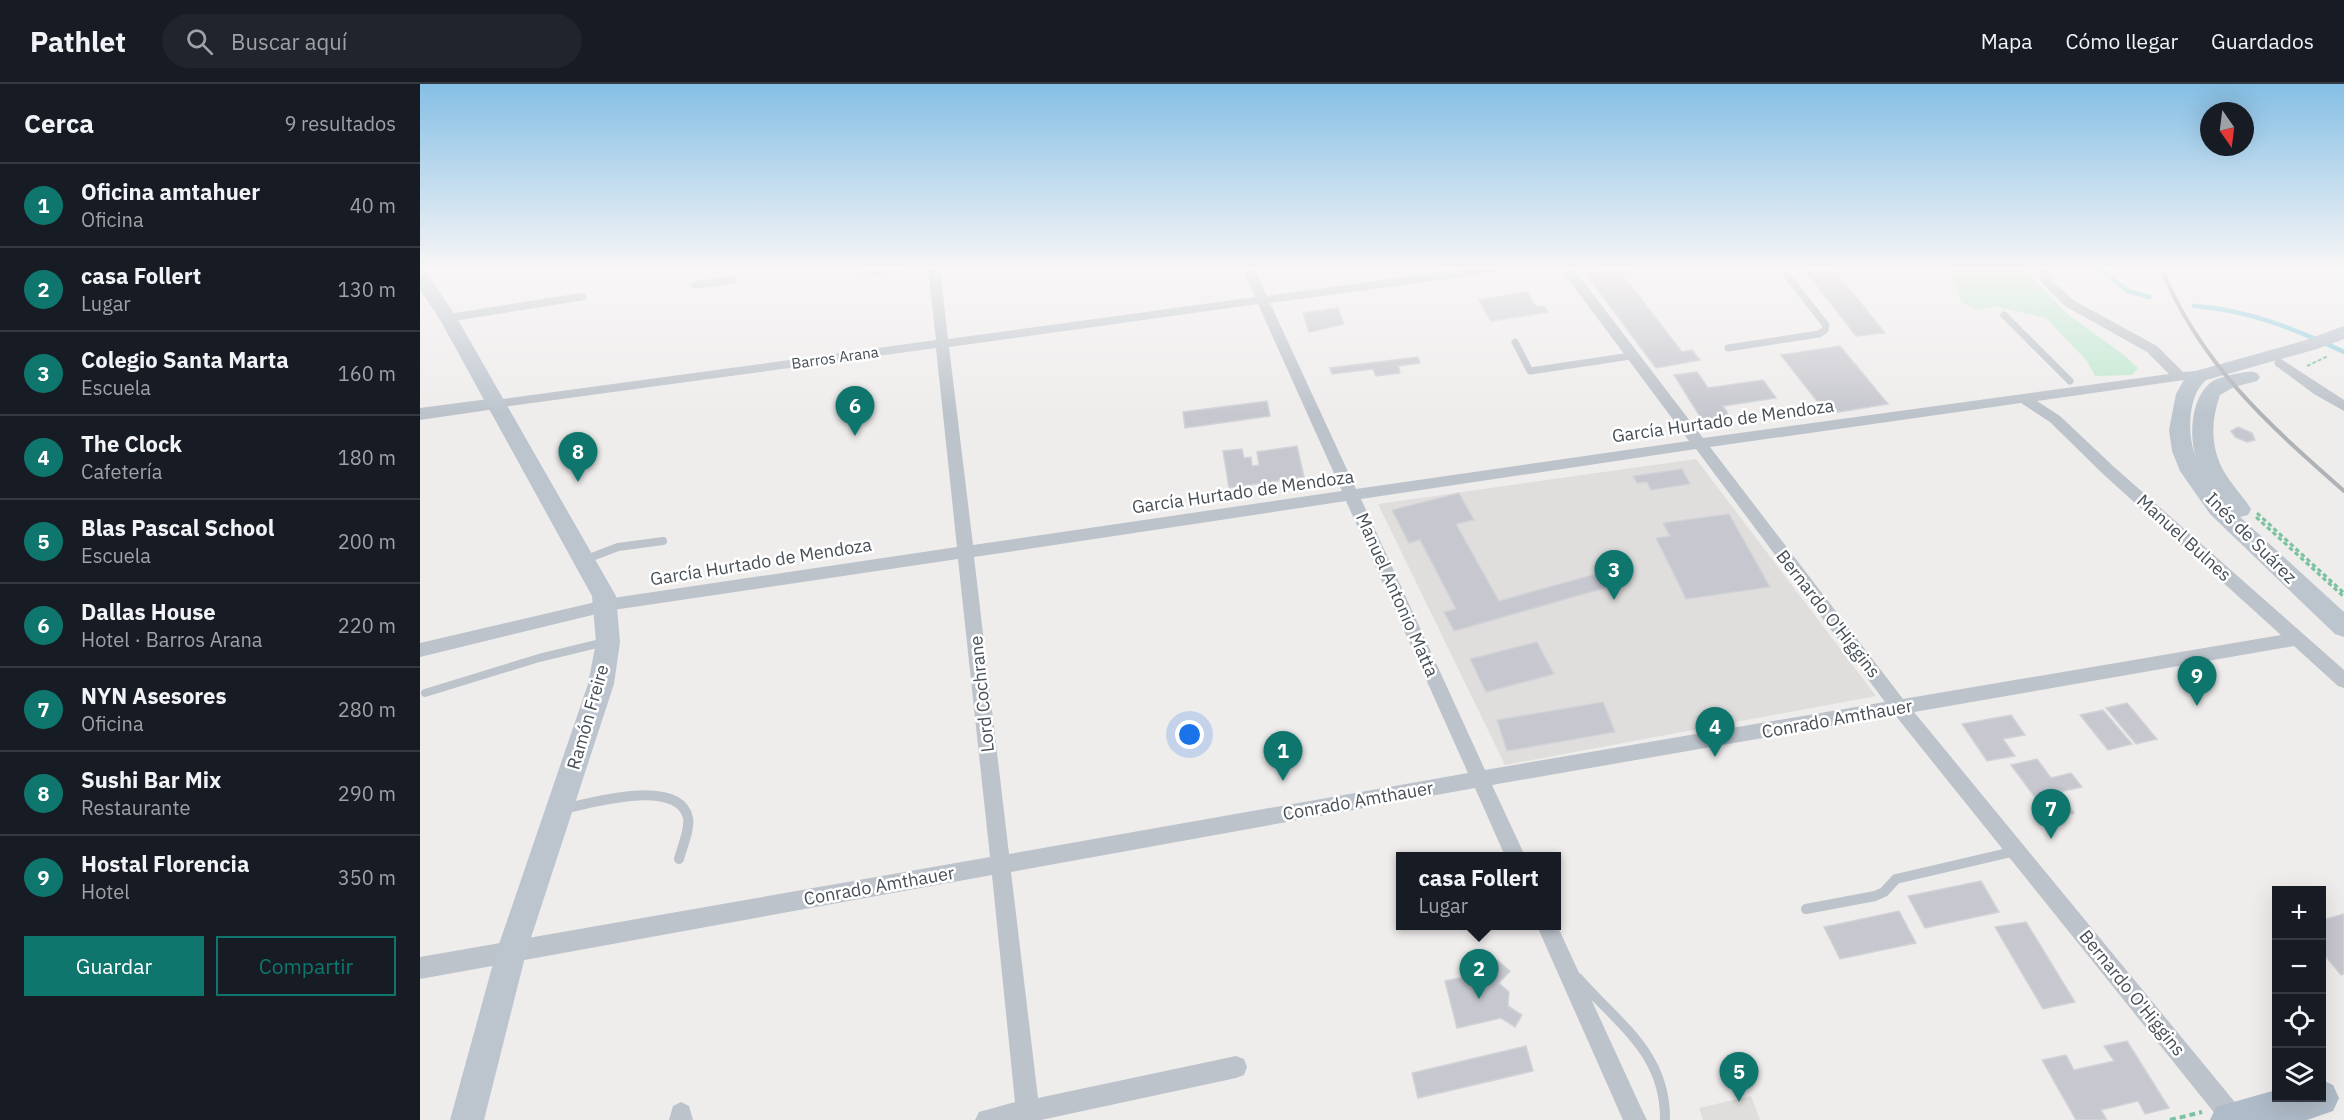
<!DOCTYPE html>
<html lang="es">
<head>
<meta charset="utf-8">
<style>
  body { margin:0; font-family:"IBM Plex Sans",sans-serif; background:#20242c; color:#f1f3f6 }
  .controls { position:absolute; right:18px; bottom:18px; display:grid; overflow:hidden; border-radius:0px; box-shadow:0 6px 24px #0002 }
  .controls button { width:54px; height:54px; display:grid; place-items:center; padding:0; border:0; border-bottom:2px solid #363941; background:#171b24; color:#f1f3f6; font:30px sans-serif }
  .compass { position:absolute; left:1780px; top:18px; width:54px; height:54px; border-radius:50%; background:#171b24; box-shadow:0 6px 24px #0002; rotate:166deg }
  .you { position:absolute; left:770px; top:651px; width:21px; height:21px; margin:-15px; border:4px solid #fff; border-radius:50%; background:#1a73e8; box-shadow:0 0 0 9px #1a73e833 }
  .badge { display:grid; place-items:center; width:39px; height:39px; border-radius:50%; background:#0f766e; color:#fff; font-size:20px; font-weight:700 }
  .pin { position:absolute; translate:-50% -50px; filter:drop-shadow(0 2px 3px #0008) }
  .pin::after { content:''; position:absolute; top:32px; width:21px; height:18px; background:inherit; clip-path:polygon(0 0,100% 0,50% 100%) }
  .popup { position:absolute; left:976px; top:768px; width:165px; height:78px; box-sizing:border-box; display:grid; place-content:center; border-radius:0px; background:#171b24; filter:drop-shadow(0 2px 4px #0005); font-size:20px; white-space:nowrap; color:#9ea1a6 }
  .popup b { font-size:22px; color:#f1f3f6 }
  .popup::after { content:''; position:absolute; left:50%; top:100%; margin-left:-12px; border:12px solid transparent; border-top-color:#171b24 }
  .list { margin:0; padding:0; list-style:none }
  h2 { display:flex; justify-content:space-between; align-items:center; height:78px; margin:0; padding:0 24px; font-size:26px }
  h2 small { font-size:20px; font-weight:400; color:#9ea1a6 }
  .list li { display:grid; grid-template-columns:39px 1fr auto; gap:18px; align-items:center; box-sizing:border-box; height:84px; padding:0 24px; border-top:2px solid #363941 }
  .list b { display:block; font-size:22px; white-space:nowrap }
  .list p { margin:0; font-size:20px; white-space:nowrap; color:#9ea1a6 }
  .list em { font-size:20px; font-style:normal; color:#9ea1a6 }
  .actions { display:flex; gap:12px; padding:18px 24px }
  .actions a { flex:1; padding:14px 0; border:2px solid #0f766e; border-radius:0px; text-align:center; font-size:21px; color:#0f766e }
  .actions .main { background:#0f766e; color:#fff }
  .icon { flex:none; width:33px; height:33px; fill:none; stroke:currentColor; stroke-width:2; stroke-linecap:round; stroke-linejoin:round }
  .map { position:relative; flex:none; width:1924px; height:1036px; overflow:hidden }
  header { display:flex; align-items:center; gap:36px; box-sizing:border-box; height:84px; padding:0 30px; background:#171b24; border-bottom:2px solid #363941 }
  header strong { font-size:28px }
  nav { display:flex; gap:33px; margin-inline-start:auto; font-size:21px }
  .search { width:420px; height:54px; background:#20242c; display:flex; align-items:center; gap:15px; box-sizing:border-box; padding:0 21px; border-radius:33px; color:#9ea1a6; font-size:22px }
  main { display:flex }
  aside { flex:1; background:#171b24 }
  .map>svg:first-child { display:block }
  .education { fill:#e0dddd }
  .green { fill:#bfe8cf }
  .lines { fill:none; stroke-linecap:round; stroke-linejoin:round }
  .stream { stroke:#91cfe0; stroke-width:4.5 }
  .building { fill:#c7c8cf; stroke:#d1d3d7; stroke-width:1.5 }
  .path-far2 { stroke:#7bc2a0; stroke-width:2; stroke-dasharray:4 2; stroke-linecap:butt }
  .path-far1 { stroke:#7bc2a0; stroke-width:3; stroke-dasharray:4.5 3; stroke-linecap:butt }
  .path { stroke:#7bc2a0; stroke-width:4; stroke-dasharray:6 4; stroke-linecap:butt }
  .service-far2 { stroke:#bcc3ca; stroke-width:7 }
  .service-far1 { stroke:#bcc3ca; stroke-width:8 }
  .service { stroke:#bcc3ca; stroke-width:10 }
  .minor { fill:#bcc3ca; fill-rule:evenodd }
  .tertiary { fill:#bcc3ca; fill-rule:evenodd }
  .secondary { fill:#bcc5ce; fill-rule:evenodd }
  .primary { fill:#afbbc8; fill-rule:evenodd }
  .rail { stroke:#afb2b6; stroke-width:4 }
  .labels { text-anchor:middle; stroke-width:5; stroke-linejoin:round; paint-order:stroke }
  .far-street-label { font-size:15px; fill:#474f57; stroke:#fff }
  .street-label { font-size:18px; fill:#474f57; stroke:#fff }
</style>
</head>
<body>
<header>
<strong>Pathlet</strong>
<div class="search"><svg class="icon" aria-label="search" viewBox="0 0 24 24"><circle cx="10" cy="10" r="6"/><path d="M15 15l6 6"/></svg>Buscar aquí</div>
<nav><a>Mapa</a><a>Cómo llegar</a><a>Guardados</a></nav>
</header>
<main>
<aside>
<h2>Cerca<small>9 resultados</small></h2>
<ul class="list">
<li><span class="badge">1</span><div><b>Oficina amtahuer</b><p>Oficina</p></div><em>40 m</em></li>
<li><span class="badge">2</span><div><b>casa Follert</b><p>Lugar</p></div><em>130 m</em></li>
<li><span class="badge">3</span><div><b>Colegio Santa Marta</b><p>Escuela</p></div><em>160 m</em></li>
<li><span class="badge">4</span><div><b>The Clock</b><p>Cafetería</p></div><em>180 m</em></li>
<li><span class="badge">5</span><div><b>Blas Pascal School</b><p>Escuela</p></div><em>200 m</em></li>
<li><span class="badge">6</span><div><b>Dallas House</b><p>Hotel · Barros Arana</p></div><em>220 m</em></li>
<li><span class="badge">7</span><div><b>NYN Asesores</b><p>Oficina</p></div><em>280 m</em></li>
<li><span class="badge">8</span><div><b>Sushi Bar Mix</b><p>Restaurante</p></div><em>290 m</em></li>
<li><span class="badge">9</span><div><b>Hostal Florencia</b><p>Hotel</p></div><em>350 m</em></li>
</ul>
<div class="actions"><a class="main">Guardar</a><a>Compartir</a></div>
</aside>
<div class="map">
<svg width="1924" height="1036" viewBox="0 0 1924 1036">
  <rect width="100%" height="100%" fill="#efecec"/>
  <!-- education -->
  <path class="education" d="M1276,375L1456,612L1085,681L958,420Z
    M1331,1012L1340,1036H1283L1279,1024Z"/>
  <!-- green -->
  <path class="green" d="M1527,184H1603L1645,228L1704,271L1718,284L1712,291L1675,292L1667,277L1626,234L1574,222L1558,226L1541,218L1539,209Z"/>
  <g class="lines">
    <!-- stream -->
    <path class="stream" d="M1679,184L1708,207L1729,213
      M1774,222C1829,226 1875,245 1924,268"/>
  </g>
  <!-- building -->
  <path class="building" d="M437,184H488V186L438,195Z
    M1198,184H1209L1215,191L1204,193L1262,268L1272,266L1280,276L1236,284L1166,190Z
    M1383,184H1412L1465,249L1436,252Z
    M1107,208L1116,223L1124,222L1128,228L1071,237L1059,216Z
    M918,224L924,240L889,248L883,229Z
    M1420,262L1468,320L1407,330L1361,271Z
    M998,273L1000,279L978,282L980,289L956,292L953,285L912,290L910,284Z
    M1277,288L1288,304L1343,296L1356,314L1303,322L1313,338L1286,342L1254,291Z
    M847,317L850,332L765,344L763,328Z
    M1818,343L1832,349L1835,356L1827,358L1815,353L1811,347Z
    M877,362L884,393L809,404L803,367L822,365L824,374L831,373L832,382L839,381L837,368Z
    M1262,385L1270,400L1231,406L1227,398L1217,399L1213,392Z
    M1039,409L1054,436L1036,440L1079,517L1179,489L1188,503L1034,547L1024,528L1036,525L1000,456L989,459L972,426Z
    M1309,430L1350,503L1266,515L1236,454L1250,452L1243,439Z
    M1117,558L1134,590L1066,608L1050,575Z
    M1183,618L1195,648L1087,667L1077,636Z
    M1707,619L1737,655L1716,660L1686,624Z
    M1683,626L1712,660L1688,666L1660,631Z
    M1591,631L1605,651L1583,655L1595,672L1567,677L1542,640Z
    M1617,675L1631,694L1651,689L1662,703L1639,708L1654,729L1631,735L1591,681Z
    M1561,797L1579,828L1505,844L1488,812Z
    M1479,827L1496,859L1420,875L1404,843Z
    M1924,830V890L1921,891L1902,868V836Z
    M1606,838L1655,918L1623,925L1575,843Z
    M1077,876L1090,887L1079,899L1089,908L1088,922L1102,931L1095,943L1081,934L1037,944L1025,897L1066,888Z
    M1707,957L1749,1024L1725,1030L1718,1017L1681,1026L1687,1036H1656L1622,976L1646,971L1654,986L1694,977L1684,962Z
    M1106,962L1113,987L998,1014L992,989Z"/>
  <g class="lines">
    <!-- path-far2 -->
    <path class="path-far2" d="M1887,282L1908,272"/>
    <!-- path-far1 -->
    <path class="path-far1" d="M1837,429L1924,509
      M1836,433L1924,513"/>
    <!-- path -->
    <path class="path" d="M1750,1036L1782,1028"/>
    <!-- service-far2 -->
    <path class="service-far2" d="M1584,231L1650,297
      M1095,258L1110,287L1211,272
      M1308,264L1399,250L1405,246L1406,241L1361,184"/>
    <!-- service-far1 -->
    <path class="service-far1" d="M164,476L198,463L243,457
      M5,609L119,574L185,558"/>
    <!-- service -->
    <path class="service" d="M143,725C170,719 259,693 268,734C270,746 262,763 259,775
      M1386,825L1455,812L1464,808L1476,795L1596,767
      M1158,894C1198,940 1246,969 1245,1036"/>
    <!-- minor -->
    <path class="minor" d="M508,184H520L528,255L835,213L822,184H834L847,212L1049,184H1085L1079,188L850,219L936,405L1269,357L1140,184H1153L1283,354L1749,290L1727,268L1645,222L1621,198L1620,184H1632L1633,197L1653,216L1737,262L1763,288L1790,286L1792,289L1785,293L1617,317L1640,332L1693,382L1924,586V604L1918,602L1874,562L1494,628L1823,1028L1827,1036H1800L1475,631L1072,701L1105,772H1085L1055,704L591,788L618,1014L816,972L824,975L827,983L824,991L816,994L621,1036H555L559,1028L595,1018L572,791L0,895V873L570,773L538,475L193,526L0,573V559L193,514L537,463L516,264L76,324L69,320L76,316L516,256ZM838,220L922,407L553,461L529,263ZM1601,319L1630,338L1683,390L1861,551L1483,615L1290,363ZM1276,365L1465,618L1065,686L941,415ZM926,417L1048,689L589,770L554,473Z
      M313,192L317,193V199L275,205L269,201L275,197Z
      M161,209L165,210L167,213L165,216L28,238L22,234L28,230Z
      M1861,275L1924,316V327L1894,310L1856,282L1854,279L1856,276Z
      M1137,841L1223,1028L1227,1036H1203L1117,842Z
      M261,1018L269,1022L273,1036H249L253,1022Z"/>
    <!-- tertiary -->
    <path class="tertiary" d="M76,314L82,316L85,320L82,324L0,336V324Z"/>
    <!-- secondary -->
    <path class="secondary" d="M0,187L6,188L37,234L196,512L200,558L194,600L106,869L64,1036H30L76,869L168,600L176,558L172,512L19,234L0,206Z
      M1924,242V255L1897,265L1786,296C1767,312 1767,352 1776,373C1769,353 1771,317 1788,301C1794,294 1805,293 1814,290C1822,289 1829,286 1837,289L1840,293L1837,297L1814,303L1800,311C1789,342 1791,372 1811,398C1817,407 1825,415 1831,425L1828,431L1820,433L1924,528V553L1915,550L1790,430L1760,387L1752,367L1749,346L1756,310L1765,294L1772,288L1883,257Z"/>
    <!-- primary -->
    <path class="primary" d="M1902,996L1913,1001L1919,1014L1913,1027L1887,1036H1790L1796,1023L1856,1006V1014H1902Z"/>
    <!-- rail -->
    <path class="rail" d="M1741,184C1781,281 1847,339 1924,407"/>
  </g>
  <!-- sky -->
  <linearGradient id="sky" x2="0" y2="1"><stop stop-color="#85bfe5"/><stop offset="0.56" stop-color="#f8f6f6"/><stop offset="1" stop-color="#f8f6f6" stop-opacity="0"/></linearGradient>
  <rect width="1924" height="329" fill="url(#sky)"/>
  <g class="labels">
    <!-- far-street labels -->
    <g class="far-street-label">
      <text transform="translate(415 274) rotate(-8)" y="5">Barros Arana</text>
    </g>
    <!-- street labels -->
    <g class="street-label">
      <text transform="translate(1303 337) rotate(-8)" y="6">García Hurtado de Mendoza</text>
      <text transform="translate(823 408) rotate(-8)" y="6">García Hurtado de Mendoza</text>
      <text transform="translate(1764 454) rotate(42)" y="6">Manuel Bulnes</text>
      <text transform="translate(1831 454) rotate(45)" y="6">Inés de Suárez</text>
      <text transform="translate(341 478) rotate(-9)" y="6">García Hurtado de Mendoza</text>
      <text transform="translate(977 511) rotate(66)" y="6">Manuel Antonio Matta</text>
      <text transform="translate(1408 530) rotate(52)" y="6">Bernardo O'Higgins</text>
      <text transform="translate(562 610) rotate(-96)" y="6">Lord Cochrane</text>
      <text transform="translate(168 633) rotate(-74)" y="6">Ramón Freire</text>
      <text transform="translate(1417 635) rotate(-10)" y="6">Conrado Amthauer</text>
      <text transform="translate(938 717) rotate(-10)" y="6">Conrado Amthauer</text>
      <text transform="translate(459 802) rotate(-10)" y="6">Conrado Amthauer</text>
      <text transform="translate(1712 909) rotate(51)" y="6">Bernardo O'Higgins</text>
    </g>
  </g>
</svg>
<div class="controls">
<button>+</button>
<button>−</button>
<button><svg class="icon" aria-label="locate" viewBox="0 0 24 24"><circle cx="12" cy="12" r="6"/><path d="M12 2v4M12 18v4M2 12h4M18 12h4"/></svg></button>
<button><svg class="icon" aria-label="layers" viewBox="0 0 24 24"><path d="M12 4l9 5-9 5-9-5zM3 14l9 5 9-5"/></svg></button>
</div>
<svg class="compass" viewBox="-18 -18 36 36"><path d="M0-13l5 13h-10z" fill="#e53935"/><path d="M0 13l5-13h-10z" fill="#9ea1a6"/></svg>
<div class="you"></div>
<div class="pin badge" style="left:863px;top:697px">1</div>
<div class="pin badge" style="left:1059px;top:915px">2</div>
<div class="popup"><b>casa Follert</b>Lugar</div>
<div class="pin badge" style="left:1194px;top:516px">3</div>
<div class="pin badge" style="left:1295px;top:673px">4</div>
<div class="pin badge" style="left:1319px;top:1018px">5</div>
<div class="pin badge" style="left:435px;top:352px">6</div>
<div class="pin badge" style="left:1631px;top:755px">7</div>
<div class="pin badge" style="left:158px;top:398px">8</div>
<div class="pin badge" style="left:1777px;top:622px">9</div>
</div>
</main>
</body>
</html>
